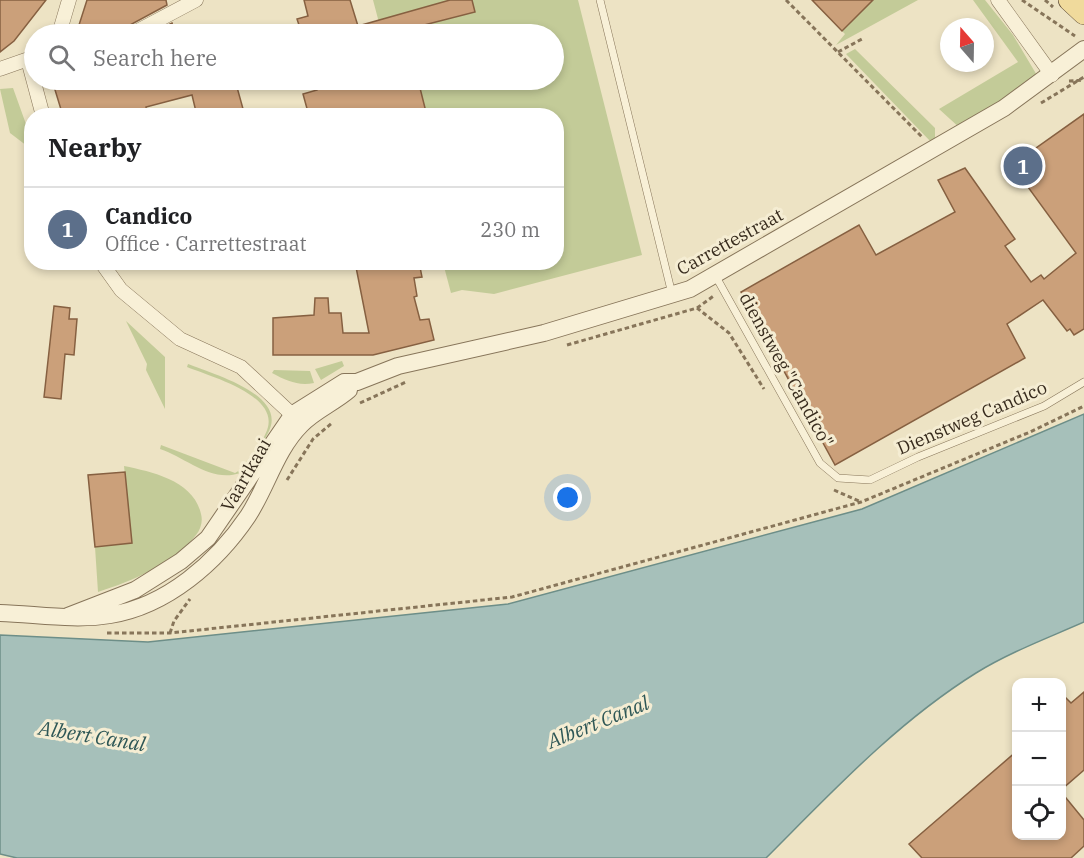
<!DOCTYPE html>
<html lang="en">
<head>
<meta charset="utf-8">
<style>
  body { margin:0; font-family:"IBM Plex Serif",serif; background:#f2f2f2; color:#202124 }
  .controls { position:absolute; right:18px; bottom:18px; display:grid; overflow:hidden; border-radius:12px; box-shadow:0 3px 9px #0003 }
  .controls button { width:54px; height:54px; display:grid; place-items:center; padding:0; border:0; border-bottom:2px solid #e0e0e0; background:#fff; color:#202124; font:30px sans-serif }
  .compass { position:absolute; left:940px; top:18px; width:54px; height:54px; border-radius:50%; background:#fff; box-shadow:0 3px 9px #0003; rotate:340deg }
  .you { position:absolute; left:568px; top:498px; width:21px; height:21px; margin:-15px; border:4px solid #fff; border-radius:50%; background:#1a73e8; box-shadow:0 0 0 9px #1a73e833 }
  .badge { display:grid; place-items:center; width:39px; height:39px; border-radius:50%; background:#2563eb; color:#fff; font-size:20px; font-weight:700 }
  .pin { position:absolute; translate:-50% -50%; border:3px solid #fff; box-shadow:0 2px 6px #0006 }
  .list { margin:0; padding:0; list-style:none }
  h2 { display:flex; justify-content:space-between; align-items:center; height:78px; margin:0; padding:0 24px; font-size:26px }
  h2 small { font-size:20px; font-weight:400; color:#757577 }
  .list li { display:grid; grid-template-columns:39px 1fr auto; gap:18px; align-items:center; box-sizing:border-box; height:84px; padding:0 24px; border-top:2px solid #e0e0e0 }
  .list b { display:block; font-size:22px; white-space:nowrap }
  .list p { margin:0; font-size:20px; white-space:nowrap; color:#757577 }
  .list em { font-size:20px; font-style:normal; color:#757577 }
  .icon { flex:none; width:33px; height:33px; fill:none; stroke:currentColor; stroke-width:2; stroke-linecap:round; stroke-linejoin:round }
  .map { position:relative; flex:none; width:1084px; height:858px; overflow:hidden }
  .search { position:absolute; background:#fff; box-shadow:0 3px 9px #0003; left:24px; top:24px; width:540px; height:66px; display:flex; align-items:center; gap:15px; box-sizing:border-box; padding:0 21px; border-radius:33px; color:#757577; font-size:22px }
  .panel { position:absolute; background:#fff; box-shadow:0 3px 9px #0003; left:24px; top:108px; width:540px; height:162px; border-radius:24px }
  .map>svg:first-child { display:block }
  .green { fill:#c3cb98 }
  .water { fill:#a6c0ba; stroke:#6d8e88; stroke-width:1.5 }
  .building { fill:#cba07a; stroke:#866041; stroke-width:1.5 }
  .lines { fill:none; stroke-linecap:round; stroke-linejoin:round }
  .service-casing { stroke:#87755a; stroke-width:8 }
  .minor-casing { stroke:#87755a; stroke-width:15 }
  .tertiary-casing { stroke:#87755a; stroke-width:18 }
  .primary-casing { stroke:#55432f; stroke-width:22 }
  .path { stroke:#87755a; stroke-width:3; stroke-dasharray:4.5 3; stroke-linecap:butt }
  .service { stroke:#f8f0d7; stroke-width:7 }
  .minor { stroke:#f8f0d7; stroke-width:14 }
  .tertiary { stroke:#f8f0d7; stroke-width:16 }
  .primary { stroke:#f0da9c; stroke-width:21 }
  .labels { text-anchor:middle; stroke-width:6; stroke-linejoin:round; paint-order:stroke }
  .street-label { font-size:18px; fill:#382c1e; stroke:#f5edd3 }
  .water-label { font-size:20px; font-style:italic; fill:#2e5756; stroke:#f5edd3 }
</style>
</head>
<body>
<div class="map">
<svg width="1084" height="858" viewBox="0 0 1084 858">
  <rect width="100%" height="100%" fill="#ede3c4"/>
  <!-- green -->
  <path class="green" d="M373,0H578L642,255L494,294L462,290L451,293L443,263L556,262V116L404,115L394,80H554V34H382Z
    M873,0H918L836,45L845,34L842,31Z
    M973,0H985L1013,35L1038,77L961,129L939,109L1018,62Z
    M855,49L935,128V141L932,143L846,54Z
    M13,88L31,138V149L10,133L0,89Z
    M126,321L165,357V409L146,370L147,364Z
    M342,361L344,366L321,380L315,369Z
    M188,364C210,373 287,394 269,431C262,446 250,460 240,473C211,483 187,458 160,449L161,445L235,473L240,470C249,457 264,442 268,427C276,394 209,376 187,367Z
    M274,370L310,371L314,383C298,386 287,381 272,373Z
    M124,466C153,472 194,481 201,514C203,521 201,529 196,535C174,564 132,581 98,592L95,547L132,543Z"/>
  <!-- water -->
  <path class="water" d="M1084,414V622C1048,638 1010,652 976,673C896,723 832,792 766,858H17L0,854V635L148,642L508,604L862,509Z"/>
  <!-- building -->
  <path class="building" d="M0,0H46L14,41L0,52Z
    M87,0H166L167,5L128,26L123,34H93L81,31L79,25Z
    M304,0H350L358,26L450,0H472L475,12L389,34H302L297,19L308,16Z
    M812,0H873L842,31Z
    M172,23L175,34H150Z
    M52,80H235L245,116H197L192,95L146,107L148,116H63Z
    M314,80H418L427,116H309L303,94L317,90Z
    M1084,114V329L1074,335L1070,329L1067,331L1043,300L1007,324L1025,358L835,465L741,292L859,225L876,255L955,212L938,180L965,168L1015,239L1005,246L1031,282L1041,275L1044,279L1076,253L1012,165Z
    M355,262H419L422,277L414,278L417,296L414,297L420,320L429,319L434,340L373,355H273V318L314,315L315,298H328L329,313H341L343,333H369Z
    M54,306L70,308L69,319H77L74,355L65,354L61,399L44,397Z
    M125,472L132,543L95,547L88,475Z
    M1084,692V770L1062,789V694L1071,703Z
    M1017,751V836H1062V793L1084,820V846L1071,858H922L909,844Z"/>
  <g class="lines">
    <!-- service casing -->
    <g class="service-casing">
      <path id="service" d="M600,0L672,294
        M715,275L820,463L838,478L870,480L918,457L1044,406L1084,382"/>
    </g>
    <!-- minor casing -->
    <g class="minor-casing">
      <path id="minor" d="M998,0L1052,75
        M59,34L69,0
        M132,34L196,0
        M28,60L43,116
        M0,69L34,57
        M101,262L121,290L180,339L241,367L300,422"/>
    </g>
    <!-- tertiary casing -->
    <g class="tertiary-casing">
      <path id="tertiary" d="M0,613C35,614 75,621 110,615C167,606 217,562 248,516C267,487 276,450 301,425C314,411 334,403 349,390
        M68,616L135,590L181,561L208,538L293,414L344,382H357L398,366L544,333L690,289L1004,108L1084,49"/>
    </g>
    <!-- primary casing -->
    <g class="primary-casing">
      <path id="primary" d="M1069,0L1084,14"/>
    </g>
    <!-- path -->
    <path class="path" d="M786,0L922,137
      M1022,0L1075,36
      M1045,0L1053,7
      M838,52L862,39
      M1069,81L1084,80
      M1041,103L1084,77
      M697,308L715,295
      M567,345L697,308L729,333L764,389
      M360,403L406,382
      M287,480L313,439L332,423
      M834,490L861,502
      M107,633H170L512,597L861,502L1030,432L1084,406
      M170,633L174,621L190,599"/>
    <!-- service -->
    <use href="#service" class="service"/>
    <!-- minor -->
    <use href="#minor" class="minor"/>
    <!-- tertiary -->
    <use href="#tertiary" class="tertiary"/>
    <!-- primary -->
    <use href="#primary" class="primary"/>
  </g>
  <g class="labels">
    <!-- street labels -->
    <g class="street-label">
      <text transform="translate(730 242) rotate(-29)" y="6">Carrettestraat</text>
      <text transform="translate(786 370) rotate(61)" y="6">dienstweg "Candico"</text>
      <text transform="translate(972 418) rotate(-23)" y="6">Dienstweg Candico</text>
      <text transform="translate(246 475) rotate(-60)" y="6">Vaartkaai</text>
    </g>
    <!-- water labels -->
    <g class="water-label">
      <text transform="translate(598 722) rotate(-22)" y="7">Albert Canal</text>
      <text transform="translate(92 736) rotate(9)" y="7">Albert Canal</text>
    </g>
  </g>
</svg>
<div class="controls">
<button>+</button>
<button>−</button>
<button><svg class="icon" aria-label="locate" viewBox="0 0 24 24"><circle cx="12" cy="12" r="6"/><path d="M12 2v4M12 18v4M2 12h4M18 12h4"/></svg></button>
</div>
<svg class="compass" viewBox="-18 -18 36 36"><path d="M0-13l5 13h-10z" fill="#e53935"/><path d="M0 13l5-13h-10z" fill="#757577"/></svg>
<div class="you"></div>
<div class="pin badge" style="left:1023px;top:166px;background:#5c6f8a">1</div>
<div class="search"><svg class="icon" aria-label="search" viewBox="0 0 24 24"><circle cx="10" cy="10" r="6"/><path d="M15 15l6 6"/></svg>Search here</div>
<section class="panel">
<h2>Nearby<small></small></h2>
<ul class="list">
<li><span class="badge" style="background:#5c6f8a">1</span><div><b>Candico</b><p>Office · Carrettestraat</p></div><em>230 m</em></li>
</ul>
</section>
</div>
</body>
</html>
